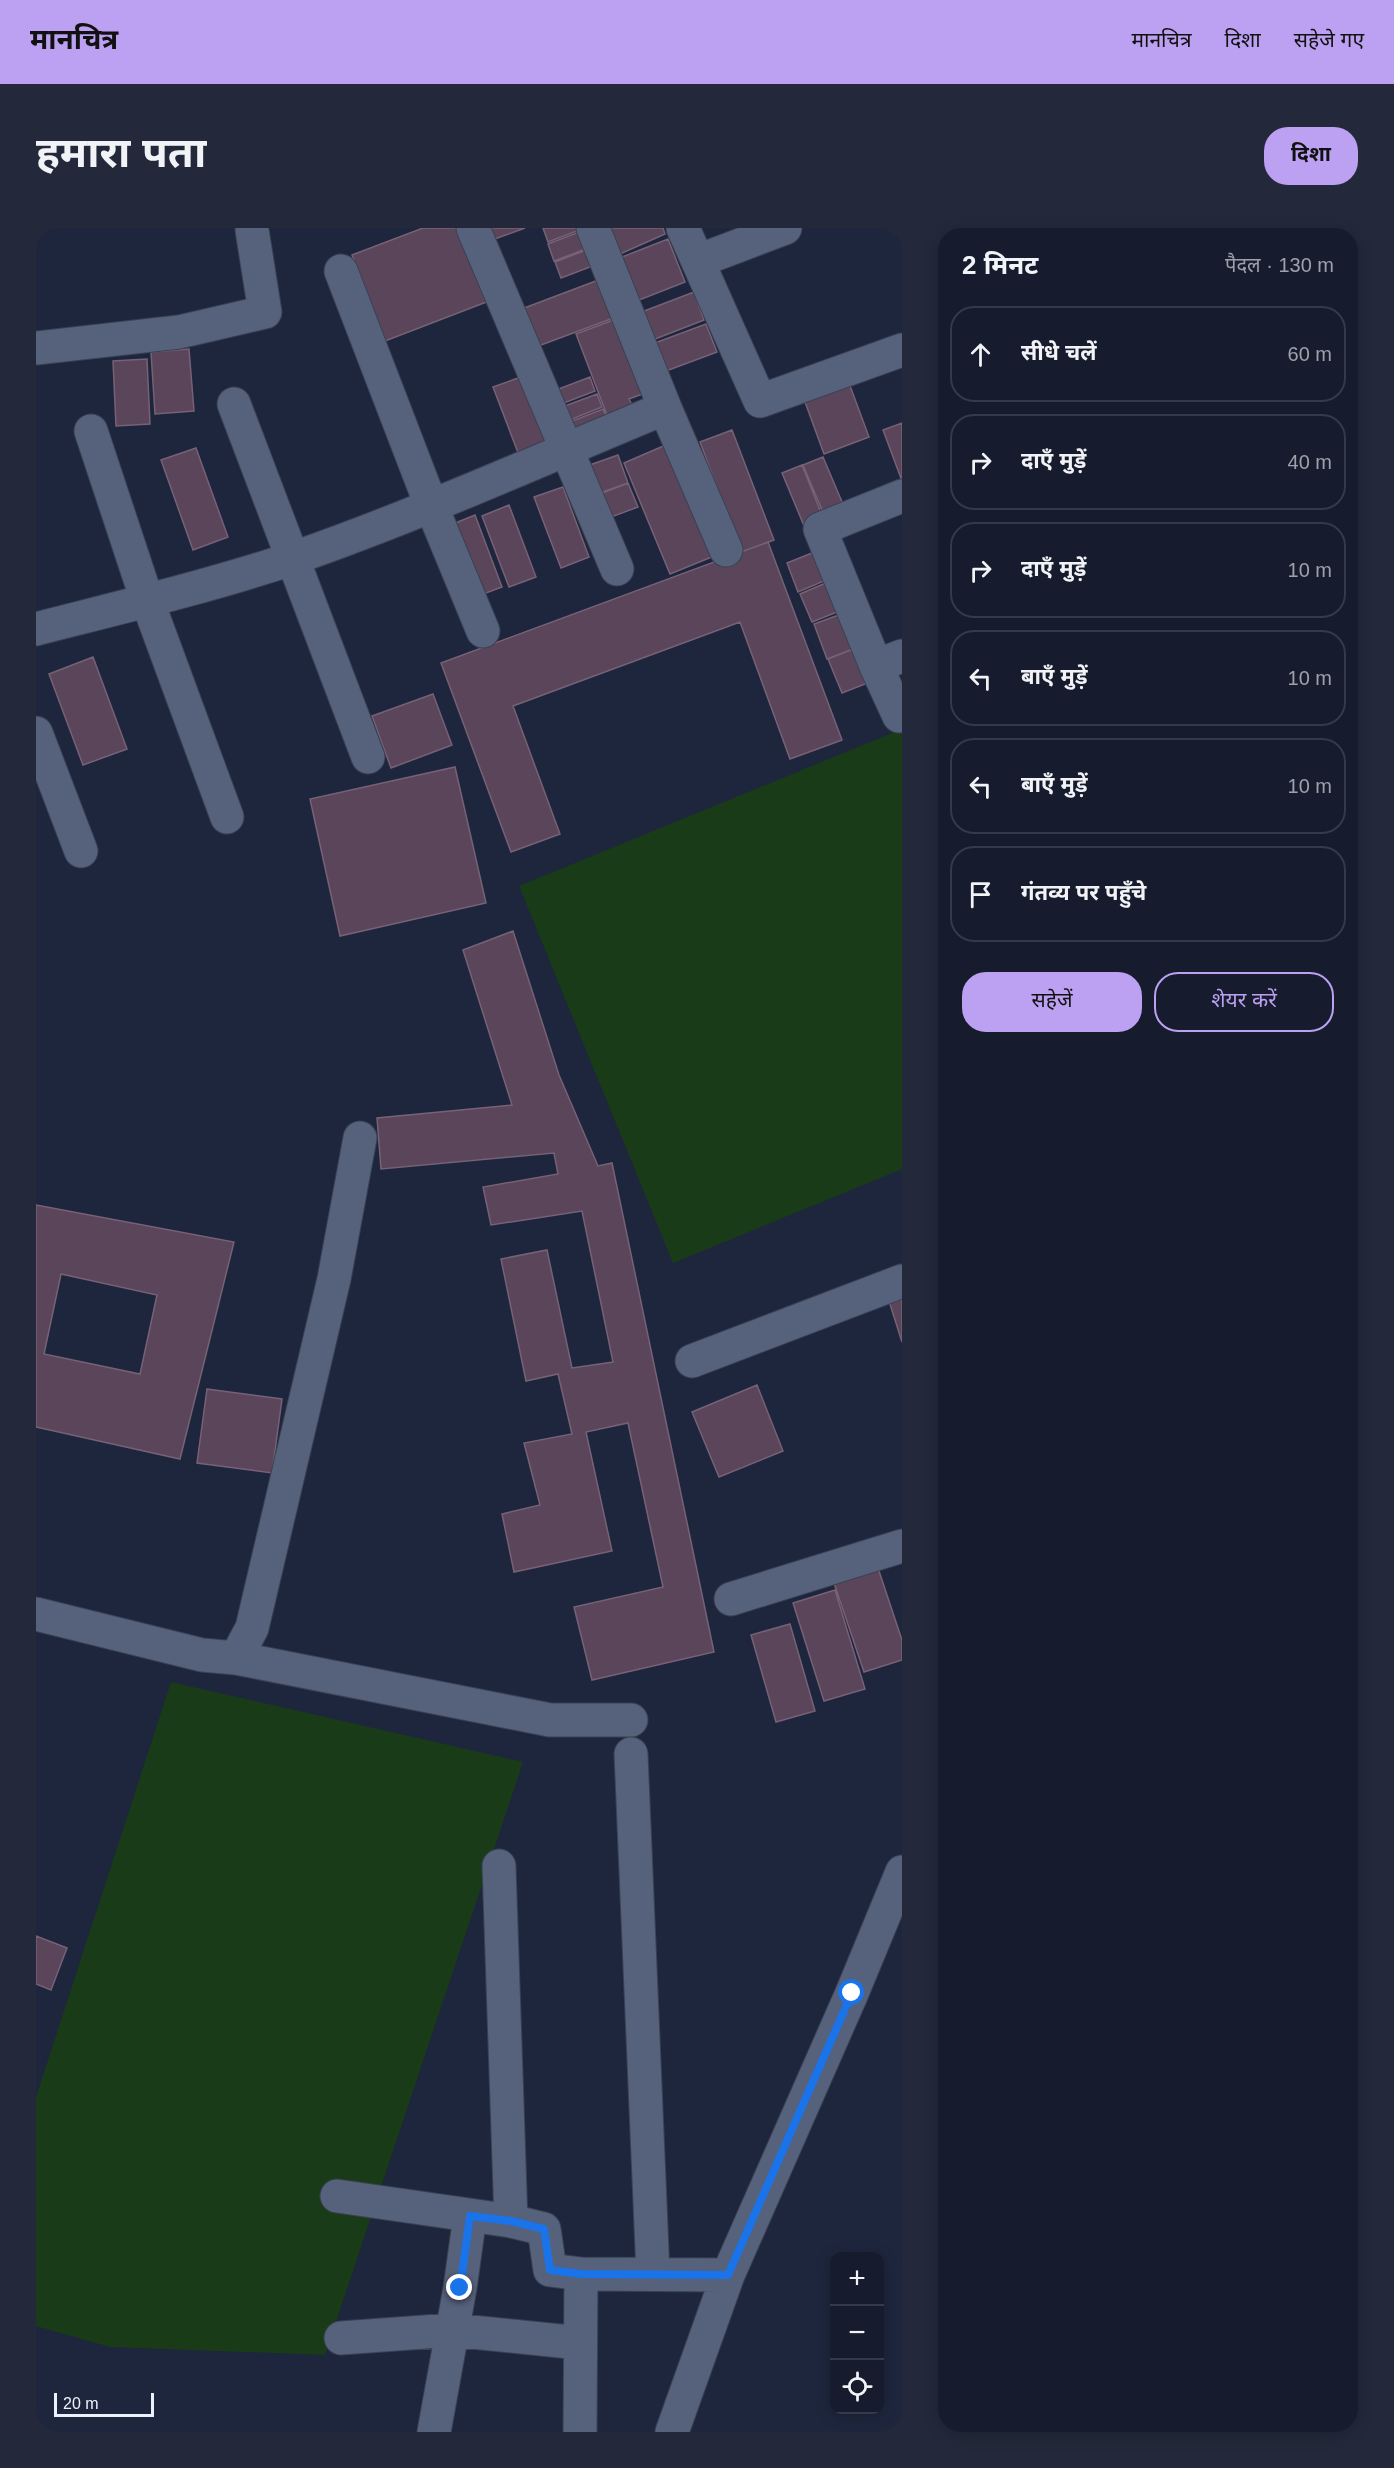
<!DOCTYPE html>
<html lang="hi">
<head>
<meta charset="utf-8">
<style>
  body { margin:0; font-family:Arial,"Noto Sans Devanagari",sans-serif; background:#23293a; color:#f1f3f6 }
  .controls { position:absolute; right:18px; bottom:18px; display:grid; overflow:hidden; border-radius:12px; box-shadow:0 3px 15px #0003 }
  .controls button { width:54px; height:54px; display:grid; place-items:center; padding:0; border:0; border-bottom:2px solid #353a4a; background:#161c2e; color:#f1f3f6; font:30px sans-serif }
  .scale { position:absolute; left:18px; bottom:15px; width:100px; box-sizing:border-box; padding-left:6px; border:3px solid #ebf1fd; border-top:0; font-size:16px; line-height:21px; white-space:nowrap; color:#ebf1fd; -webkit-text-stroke:4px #1d263d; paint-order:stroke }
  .stop { position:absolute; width:18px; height:18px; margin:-14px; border:4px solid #1a73e8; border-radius:50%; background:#fff }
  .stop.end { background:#1a73e8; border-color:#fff; box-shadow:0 2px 6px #0008 }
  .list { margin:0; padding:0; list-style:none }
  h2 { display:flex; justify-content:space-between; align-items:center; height:78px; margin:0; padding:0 24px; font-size:26px }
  h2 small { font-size:20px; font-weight:400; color:#9ea1aa }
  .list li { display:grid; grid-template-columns:39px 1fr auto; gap:18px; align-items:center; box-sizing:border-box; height:96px; margin:0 12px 12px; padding:0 12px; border:2px solid #353a4a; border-radius:24px }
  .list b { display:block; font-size:22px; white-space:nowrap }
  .list em { font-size:20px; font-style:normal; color:#9ea1aa }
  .actions { display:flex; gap:12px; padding:18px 24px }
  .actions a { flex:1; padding:14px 0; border:2px solid #bca0f2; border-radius:24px; text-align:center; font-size:21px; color:#bca0f2 }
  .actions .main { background:#bca0f2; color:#111 }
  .icon { flex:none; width:33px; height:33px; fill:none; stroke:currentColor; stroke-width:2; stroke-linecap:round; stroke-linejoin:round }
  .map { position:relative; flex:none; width:866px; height:2204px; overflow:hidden; border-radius:24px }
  header { display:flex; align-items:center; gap:36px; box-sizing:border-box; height:84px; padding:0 30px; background:#bca0f2; color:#111 }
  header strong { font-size:28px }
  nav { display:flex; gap:33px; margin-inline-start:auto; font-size:21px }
  .intro { display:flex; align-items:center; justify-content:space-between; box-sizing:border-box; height:144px; padding:0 36px }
  h1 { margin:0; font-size:42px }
  .button { padding:15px 27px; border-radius:24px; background:#bca0f2; color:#111; font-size:21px; font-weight:700 }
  main { display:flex; gap:36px; padding:0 36px }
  aside { flex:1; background:#161c2e; border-radius:24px; box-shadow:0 3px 15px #0003 }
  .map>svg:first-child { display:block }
  .green { fill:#193b18 }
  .building { fill:#5a455a; stroke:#776177; stroke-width:1.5; fill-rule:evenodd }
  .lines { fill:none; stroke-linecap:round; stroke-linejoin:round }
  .minor-casing { stroke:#3a4153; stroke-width:35 }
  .minor { stroke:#56617b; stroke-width:33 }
  .route { stroke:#1a73e8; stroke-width:8 }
</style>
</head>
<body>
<header>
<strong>मानचित्र</strong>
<nav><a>मानचित्र</a><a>दिशा</a><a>सहेजे गए</a></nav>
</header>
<div class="intro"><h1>हमारा पता</h1><a class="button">दिशा</a></div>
<main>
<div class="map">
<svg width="866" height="2204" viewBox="0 0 866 2204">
  <rect width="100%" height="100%" fill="#1d263d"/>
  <!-- green -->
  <path class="green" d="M866,501V941L637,1035L483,658Z
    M135,1454L487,1534L289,2127L74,2119L0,2098V1869Z"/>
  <!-- building -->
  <path class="building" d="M387,0H425L453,73L349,113L316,27Z
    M451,0H489L456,12Z
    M507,0H546V1L512,14Z
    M573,0H627L629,6L584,26Z
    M546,3L552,20L518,33L512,16Z
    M632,11L649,54L598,74L581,31Z
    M553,21L559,37L525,50L519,34Z
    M565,51L580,89L497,120L483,82Z
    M658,64L668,92L614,113L603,85Z
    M580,91L609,165L593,171L596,177L571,187L540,106Z
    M670,96L681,124L630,143L619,115Z
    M153,121L158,183L119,186L115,124Z
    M111,131L114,196L80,198L77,133Z
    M810,147L833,209L788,226L765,163Z
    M485,149L512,220L484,230L457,159Z
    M554,149L559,163L520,178L515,164Z
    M561,166L566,179L526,195L521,181Z
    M567,181L573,195L531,211L526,197Z
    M866,195V253L847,202Z
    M696,202L738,312L705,324L664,214Z
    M632,216L678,328L634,346L588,235Z
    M160,220L192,309L157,322L125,232Z
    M582,227L592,255L558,267L548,239Z
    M787,229L812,288L792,296L767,237Z
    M766,237L790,297L771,305L746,245Z
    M592,255L602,279L567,292L559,268Z
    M527,259L553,329L525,340L498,269Z
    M473,277L500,349L473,359L446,288Z
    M439,287L466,359L439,369L412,298Z
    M732,314L806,512L754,531L704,394L477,478L524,606L475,624L405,435Z
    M786,321L797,349L762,364L751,335Z
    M799,351L811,380L776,394L764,366Z
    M811,384L825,418L791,431L778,396Z
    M825,418L839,452L806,465L792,431Z
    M57,429L91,521L47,537L13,446Z
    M397,466L416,517L355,540L336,488Z
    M419,539L450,675L304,708L274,571Z
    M477,703L523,847L562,938L576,935L678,1424L556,1452L538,1379L627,1359L592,1195L550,1204L576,1323L478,1344L466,1286L504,1277L488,1215L536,1206L522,1146L490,1153L465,1031L511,1022L536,1140L577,1134L546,983L455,997L447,959L522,946L518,925L345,941L341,890L476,877L427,722Z
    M0,977L198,1014L144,1231L0,1199ZM25,1046L121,1067L104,1146L8,1126Z
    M866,1069V1114L853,1073Z
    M721,1157L747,1223L683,1249L656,1184Z
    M171,1161L246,1171L236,1245L161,1235Z
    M842,1340L866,1412V1432L828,1444L798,1355Z
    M799,1362L829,1461L788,1473L757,1375Z
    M754,1396L779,1483L740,1494L715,1407Z
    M0,1708L31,1720L15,1762L0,1756Z"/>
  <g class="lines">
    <!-- minor casing -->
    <g class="minor-casing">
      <path id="minor" d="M437,0L581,341
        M557,0L629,180L690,322
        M647,0L724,173L866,122
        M662,33L749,0
        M305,43L395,277L447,403
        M0,120L143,104L229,84L216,2
        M198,176L332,529
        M55,203L111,372L191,589
        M0,401C86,379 174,358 258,330C384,286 506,231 629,180
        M840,438L866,428
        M863,488L840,438L784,301L866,268
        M0,505L45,623
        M656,1133L866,1053
        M695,1371L866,1318
        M0,1386L166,1427L200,1430L216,1400L298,1051L324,910
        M200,1430L514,1492H595
        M595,1526L617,2046
        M463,1638L475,1993
        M301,1968L475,1993L508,2001L514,2042L545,2046L692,2047
        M305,2110L416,2102L544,2115
        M398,2204L424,2060L434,1988
        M544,2204L545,2046
        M636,2204L692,2047L816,1765L866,1644"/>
    </g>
    <!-- minor -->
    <use href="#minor" class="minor"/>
  </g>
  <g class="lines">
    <!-- route -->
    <path class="route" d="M424,2060L434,1988L475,1993L508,2001L514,2042L545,2046L692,2047L816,1765"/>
  </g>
</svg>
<div class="controls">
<button>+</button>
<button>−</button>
<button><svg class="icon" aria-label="locate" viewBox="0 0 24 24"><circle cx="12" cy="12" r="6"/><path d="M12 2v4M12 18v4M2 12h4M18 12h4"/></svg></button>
</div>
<div class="scale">20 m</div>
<div class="stop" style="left:816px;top:1765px"></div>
<div class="stop end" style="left:424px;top:2060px"></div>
</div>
<aside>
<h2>2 मिनट<small>पैदल · 130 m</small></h2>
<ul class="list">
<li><svg class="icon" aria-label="ahead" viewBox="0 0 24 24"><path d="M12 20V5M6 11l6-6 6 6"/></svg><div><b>सीधे चलें</b></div><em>60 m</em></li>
<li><svg class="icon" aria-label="right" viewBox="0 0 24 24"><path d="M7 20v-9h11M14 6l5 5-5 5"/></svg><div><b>दाएँ मुड़ें</b></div><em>40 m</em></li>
<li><svg class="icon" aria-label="right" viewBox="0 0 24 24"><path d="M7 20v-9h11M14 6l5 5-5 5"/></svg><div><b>दाएँ मुड़ें</b></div><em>10 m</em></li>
<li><svg class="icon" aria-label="left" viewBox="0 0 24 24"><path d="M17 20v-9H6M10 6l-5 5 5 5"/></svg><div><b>बाएँ मुड़ें</b></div><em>10 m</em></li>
<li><svg class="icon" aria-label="left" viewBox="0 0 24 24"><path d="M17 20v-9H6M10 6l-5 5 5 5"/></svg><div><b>बाएँ मुड़ें</b></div><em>10 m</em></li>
<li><svg class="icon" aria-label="arrive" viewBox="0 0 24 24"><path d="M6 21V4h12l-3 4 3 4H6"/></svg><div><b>गंतव्य पर पहुँचे</b></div></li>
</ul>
<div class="actions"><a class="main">सहेजें</a><a>शेयर करें</a></div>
</aside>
</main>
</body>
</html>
